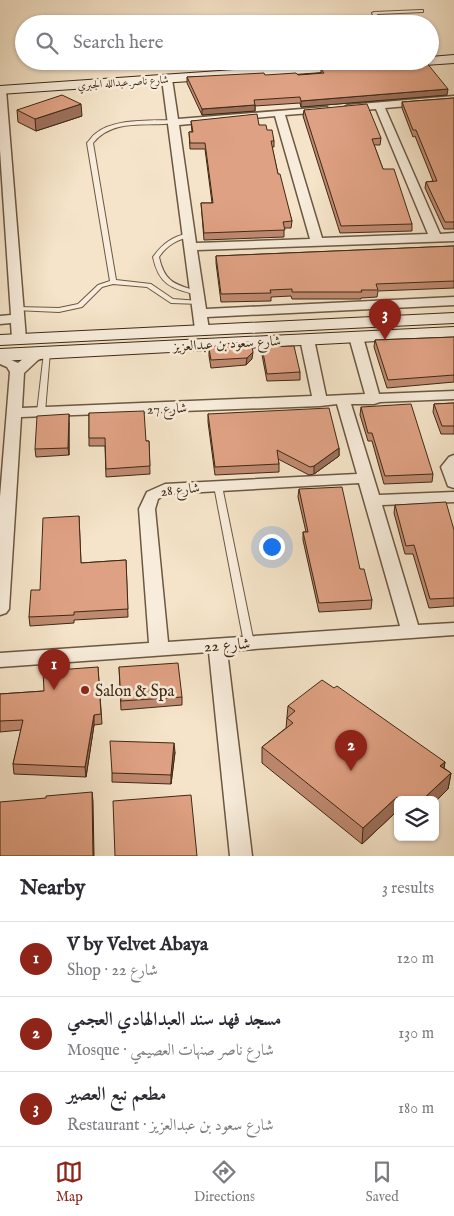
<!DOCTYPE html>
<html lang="en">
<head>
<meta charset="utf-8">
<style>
  body { margin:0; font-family:"IM FELL English",Amiri,serif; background:#f7f7f7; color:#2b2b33 }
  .controls { position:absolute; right:15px; bottom:15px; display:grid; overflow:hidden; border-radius:8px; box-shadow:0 1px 4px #0004 }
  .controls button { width:45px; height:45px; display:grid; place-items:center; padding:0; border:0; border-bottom:1px solid #e1e1e2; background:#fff; color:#2b2b33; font:25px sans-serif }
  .you { position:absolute; left:271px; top:546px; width:18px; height:18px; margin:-12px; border:4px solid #fff; border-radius:50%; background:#1a73e8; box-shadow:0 0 0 8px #1a73e833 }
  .badge { display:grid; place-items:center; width:32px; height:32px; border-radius:50%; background:#8f2418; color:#fff; font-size:16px; font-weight:700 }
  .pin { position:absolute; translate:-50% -41px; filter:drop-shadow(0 1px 2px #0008) }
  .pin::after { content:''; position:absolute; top:26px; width:18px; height:15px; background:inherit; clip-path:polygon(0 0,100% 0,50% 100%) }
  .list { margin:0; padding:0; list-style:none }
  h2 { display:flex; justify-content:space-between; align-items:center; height:65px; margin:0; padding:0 20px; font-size:21px }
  h2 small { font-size:16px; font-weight:400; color:#7c7c81 }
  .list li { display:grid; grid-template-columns:32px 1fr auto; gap:15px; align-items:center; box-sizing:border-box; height:75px; padding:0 20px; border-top:1px solid #e1e1e2 }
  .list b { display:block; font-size:19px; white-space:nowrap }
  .list p { margin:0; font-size:16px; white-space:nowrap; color:#7c7c81 }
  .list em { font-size:16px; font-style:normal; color:#7c7c81 }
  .icon { flex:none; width:28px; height:28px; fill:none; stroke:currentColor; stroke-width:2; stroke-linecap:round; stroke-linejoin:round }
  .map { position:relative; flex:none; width:454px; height:856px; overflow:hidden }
  .search { position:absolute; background:#fff; box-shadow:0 1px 4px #0004; left:15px; right:15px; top:15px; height:55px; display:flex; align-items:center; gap:12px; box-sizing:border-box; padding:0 18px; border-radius:28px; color:#7c7c81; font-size:19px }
  .sheet { height:290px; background:#fff }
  nav { display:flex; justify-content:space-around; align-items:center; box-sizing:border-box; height:70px; border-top:1px solid #e1e1e2; background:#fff; font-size:14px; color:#7c7c81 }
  nav a { display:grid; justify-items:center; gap:2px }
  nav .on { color:#8f2418 }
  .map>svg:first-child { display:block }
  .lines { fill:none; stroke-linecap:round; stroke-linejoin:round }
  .lane-casing { stroke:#6c5841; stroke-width:2 }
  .street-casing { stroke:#6c5841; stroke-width:3 }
  .secondary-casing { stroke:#3f2914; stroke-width:2 }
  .lane { fill:#f8eddc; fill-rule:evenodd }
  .street { fill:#f8eddc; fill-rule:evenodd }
  .secondary { fill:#f8eddc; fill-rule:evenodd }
  .wall { fill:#c08a71; stroke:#3f2914 }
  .shaded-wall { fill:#9c715c; stroke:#3f2914 }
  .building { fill:#dfa183; stroke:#3f2914 }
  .poi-dot { fill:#8f2418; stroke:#f8eddc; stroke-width:2 }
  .labels { text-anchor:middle; stroke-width:5; stroke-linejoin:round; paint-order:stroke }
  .far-street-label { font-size:11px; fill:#3f2914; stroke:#f8eddc }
  .street-label { font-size:14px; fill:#3f2914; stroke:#f8eddc }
  .near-street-label { font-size:16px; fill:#3f2914; stroke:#f8eddc }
  .near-poi-label { font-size:16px; fill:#3f2914; stroke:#f8eddc; text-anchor:start }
</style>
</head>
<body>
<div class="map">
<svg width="454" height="856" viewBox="0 0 454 856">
  <rect width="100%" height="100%" fill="#f5e4c9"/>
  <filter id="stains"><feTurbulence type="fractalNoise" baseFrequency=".004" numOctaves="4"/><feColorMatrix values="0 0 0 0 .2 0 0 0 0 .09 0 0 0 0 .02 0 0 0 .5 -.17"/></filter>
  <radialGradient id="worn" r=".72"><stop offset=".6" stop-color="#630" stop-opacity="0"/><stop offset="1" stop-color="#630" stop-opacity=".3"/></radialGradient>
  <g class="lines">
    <!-- lane casing -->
    <g class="lane-casing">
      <path id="lane" d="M421,10H423V12L377,14L381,24H377L372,13L374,12Z
        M173,120L176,122L175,123C146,127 113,118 93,143L116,280L151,284L173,299L199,301L201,302L202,303L201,304L171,303L147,287L113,284L102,287L82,307L59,312L15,310L14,309L17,307L59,308L78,304L98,285L110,281L87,143C90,140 92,136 95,134C114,118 150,121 173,120Z
        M189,233L191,234V236C177,240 167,245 159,257C165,284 176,284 199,292L200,293L199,294L197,295C171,288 159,285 153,257C163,243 172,237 189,233Z
        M47,350L50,352L45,412L41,414L37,412L44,352Z
        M215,484H221L222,486L254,643L252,645L249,646L246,645L244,643L214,486Z"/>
    </g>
    <!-- street casing -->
    <g class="street-casing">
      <path id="street" d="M167,76L172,79L178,119L327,107V111L323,112L285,115L322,238L428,234L376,109L348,111L343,108L348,105L454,96V102L385,108L440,234L454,233V241L197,250L206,309L454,297V305L207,317L209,329L207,332H197L195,329L162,79ZM275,116L310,239L196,243L179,125Z
        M0,87L6,90L26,339L19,343L12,339L11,323L0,324V316L11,315L0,150Z
        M356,333L363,337L379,394L454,391V399L380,402L374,404H351L379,495L454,492V502L382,505L418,625L454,623V635L227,651L252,856H230L209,652L0,667V653L149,643L139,509L147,492L165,484L357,474L337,404L320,406L21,417L9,609L6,613L0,615V497L10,372L7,367L0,364V355L18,363C27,355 35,351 47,348L54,352L52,355L38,360L24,373L22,408L312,396L300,339L307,335L314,339L326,396L365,394L349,337ZM359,483L400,626L168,642L155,509L158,499L167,494Z
        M454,455V488L448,486L441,467L449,457Z"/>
    </g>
    <!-- secondary casing -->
    <g class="secondary-casing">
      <path id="secondary" d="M454,55V63L0,94V86L366,61H430V57Z
        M454,313V323L0,345V335Z
        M454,327V337L0,361V349Z"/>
    </g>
    <!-- lane -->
    <use href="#lane" class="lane"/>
    <!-- street -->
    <use href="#street" class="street"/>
    <!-- secondary -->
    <use href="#secondary" class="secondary"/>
  </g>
  <!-- wall -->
  <path class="wall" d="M321,69L447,95L301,107L300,103L255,106V111L202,115L187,83V77L298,75L321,73Z
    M454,98V229H444L425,188L426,182L433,181L415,136L413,137L402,108V102Z
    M17,110L82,116L36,131L18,122Z
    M304,110L381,138L380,145H374L383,169L412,224V231L340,233L303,116Z
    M191,121L259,125L267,130L274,141V147H272L278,174L292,221L291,228H284V237L204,240L201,203H212L205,149H190L189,132H192Z
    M454,246V288L378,291L377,297L361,298V299H292L291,296L271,297V301L221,302L216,263V256Z
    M454,337V382L387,388L374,347L375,340Z
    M262,347L300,372V380L267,381L262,355Z
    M209,349L252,359L246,365L211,368L209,356Z
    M454,403V434H441L433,412L434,404Z
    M361,407L433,474L432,482L384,484L372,441H368L360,415Z
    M89,413L146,441H149L150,474L106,477L105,446H89Z
    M208,414L339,448V456L314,474L309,475L278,459L279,464V472L215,475L208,422Z
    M69,422V455L36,457L35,449Z
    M299,489L360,569L372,600L371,609L319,612L303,540V532H306L298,497Z
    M395,505L454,530V606L429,608L413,554H405L394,513Z
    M79,516L81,563L126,560L128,617L74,620V623L30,626L29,617L40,590Z
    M98,667L102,724L94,725L86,777L14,774L13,764L21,730L0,732V694L44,691Z
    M119,667L182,697V705L121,710Z
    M288,706L445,762L444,768L451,773L448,789L435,802V800H398V815L395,813L362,844L262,763V747L286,728Z
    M175,752L171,784L112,782V773Z"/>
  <!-- shaded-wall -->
  <path class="shaded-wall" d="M448,89L447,95L301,107V101Z
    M81,104L82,116L36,131L35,119Z
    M255,105V111L202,115V109Z
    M253,352L252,359L246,365L247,358Z
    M69,414V455L68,448Z
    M339,448V456L314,474V466Z
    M94,715V725L86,777L85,767Z
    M174,743L175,752L171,784V775Z
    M445,762L442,778L440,766Z
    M451,773L448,789L435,802V800H422Z
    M92,792L93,801L94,856H93Z
    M397,797L395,813L362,844L363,828Z"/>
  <!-- building -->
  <path class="building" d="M426,62L448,89L301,101L300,97L254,100L255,105L202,109L187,77L264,73L265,75L296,73L298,75L324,73L321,69Z
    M62,95L81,104L35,119L17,110Z
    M454,98V222H445L426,182L437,181L416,130H413L402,102Z
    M367,104L381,138L372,139L383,169H394L412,224L341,226L304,110Z
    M257,114L259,125H266L267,130H272L274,141H271L278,174H280L292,221L283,222L285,230L204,233L201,203H213L205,143H190L189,132H193L191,121Z
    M454,246V281L376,284L378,290H361L362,292H292V289L270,290L271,293L221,294L216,256Z
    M454,337V375L388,380L375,340Z
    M251,342L253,352L247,358L211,360L209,349L219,344Z
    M294,346L300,372L267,374L262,347Z
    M454,403V426H442L434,404Z
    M411,404L433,474L385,476L372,433H368L361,407Z
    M329,408L339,448L314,466L310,467L277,450L279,464L215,467L208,414Z
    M144,411L146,441H149L150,466L106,469L105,438H89V413Z
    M69,414L68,448L35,449L37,416Z
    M342,487L360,569H364L372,600L319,603L303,532H308L299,489Z
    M446,502L454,530V598L430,599L414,545L406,546L395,505Z
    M79,516L81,563L126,560L128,609L74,612V615L29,617L31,590H40L43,518Z
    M178,663L182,697L121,701L119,667Z
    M98,667L101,714L94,715L85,767L13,764L23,720L0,721V694L44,691L43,671Z
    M322,680L334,688L337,686L445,762L440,766L451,773L422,800H401L397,797L363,828L262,747L293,723L287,718L295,711L288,706Z
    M110,741L174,743L171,775L112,773Z
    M92,792L93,856H0V802L46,798V796Z
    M191,795L197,856H115L113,801Z"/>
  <!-- markers -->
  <circle class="poi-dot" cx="85" cy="690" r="5"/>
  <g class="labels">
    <!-- far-street labels -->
    <g class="far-street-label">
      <text transform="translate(123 82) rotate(-4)" y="4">شارع ناصر عبدالله الجبري</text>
    </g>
    <!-- street labels -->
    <g class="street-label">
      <text transform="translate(227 343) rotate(-3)" y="5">شارع سعود بن عبدالعزيز</text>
      <text transform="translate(167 408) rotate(-2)" y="5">شارع 27</text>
      <text transform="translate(180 489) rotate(-6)" y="5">شارع 28</text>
    </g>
    <!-- near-street labels -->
    <g class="near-street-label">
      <text transform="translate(227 644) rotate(-4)" y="6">شارع 22</text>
    </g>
    <!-- near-poi labels -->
    <g class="near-poi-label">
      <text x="95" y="696">Salon &amp; Spa</text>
    </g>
  </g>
  <rect width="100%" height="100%" filter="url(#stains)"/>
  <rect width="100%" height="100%" fill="url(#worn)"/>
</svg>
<div class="controls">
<button><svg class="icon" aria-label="layers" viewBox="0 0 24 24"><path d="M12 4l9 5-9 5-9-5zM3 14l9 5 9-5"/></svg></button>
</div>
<div class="you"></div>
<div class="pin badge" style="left:54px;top:690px">1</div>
<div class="pin badge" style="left:351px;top:771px">2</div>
<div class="pin badge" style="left:385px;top:340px">3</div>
<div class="search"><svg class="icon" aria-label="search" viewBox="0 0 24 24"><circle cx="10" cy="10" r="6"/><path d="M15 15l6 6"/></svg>Search here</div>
</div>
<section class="sheet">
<h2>Nearby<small>3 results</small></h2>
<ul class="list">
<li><span class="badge">1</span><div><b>V by Velvet Abaya</b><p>Shop · شارع 22</p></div><em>120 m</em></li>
<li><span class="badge">2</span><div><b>مسجد فهد سند العبدالهادي العجمي</b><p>Mosque · شارع ناصر صنهات العصيمي</p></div><em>130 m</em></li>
<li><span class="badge">3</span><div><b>مطعم نبع العصير</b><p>Restaurant · شارع سعود بن عبدالعزيز</p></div><em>180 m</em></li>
</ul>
</section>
<nav>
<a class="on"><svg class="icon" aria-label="map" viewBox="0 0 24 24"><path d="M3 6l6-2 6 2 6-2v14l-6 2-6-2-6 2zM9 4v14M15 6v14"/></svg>Map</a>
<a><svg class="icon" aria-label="directions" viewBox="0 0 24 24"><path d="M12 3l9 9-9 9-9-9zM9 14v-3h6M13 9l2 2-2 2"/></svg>Directions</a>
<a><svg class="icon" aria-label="saved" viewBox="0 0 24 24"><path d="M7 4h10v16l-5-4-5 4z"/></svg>Saved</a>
</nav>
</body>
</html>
